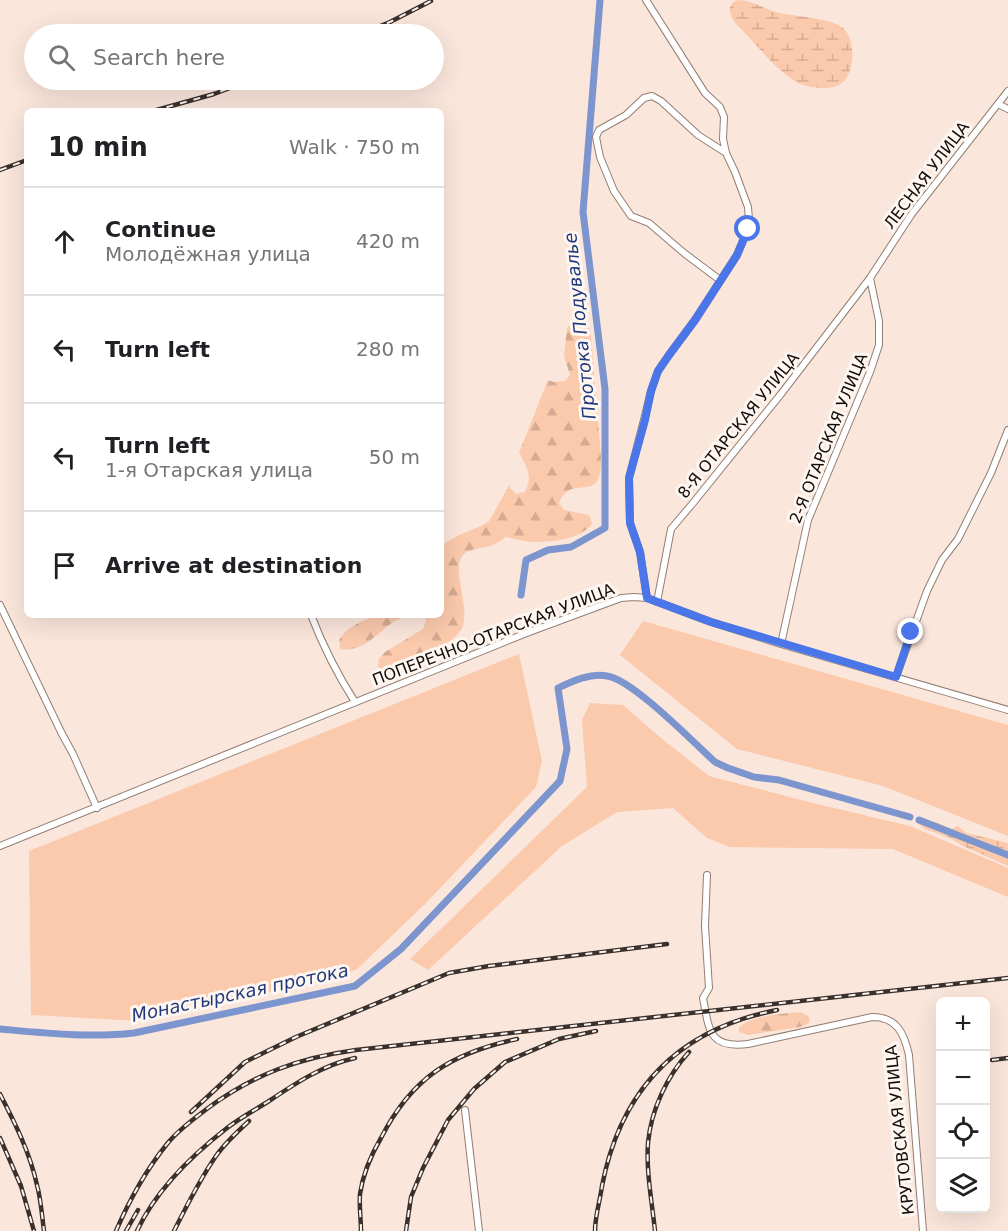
<!DOCTYPE html>
<html lang="en">
<head>
<meta charset="utf-8">
<style>
  body { margin:0; font-family:"DejaVu Sans",sans-serif; background:#f2f2f2; color:#202124 }
  .controls { position:absolute; right:18px; bottom:18px; display:grid; overflow:hidden; border-radius:9px; box-shadow:0 6px 24px #0002 }
  .controls button { width:54px; height:54px; display:grid; place-items:center; padding:0; border:0; border-bottom:2px solid #e0e0e0; background:#fff; color:#202124; font:30px sans-serif }
  .stop { position:absolute; width:18px; height:18px; margin:-14px; border:4px solid #4a76e9; border-radius:50%; background:#fff }
  .stop.end { background:#4a76e9; border-color:#fff; box-shadow:0 2px 6px #0008 }
  .list { margin:0; padding:0; list-style:none }
  h2 { display:flex; justify-content:space-between; align-items:center; height:78px; margin:0; padding:0 24px; font-size:26px }
  h2 small { font-size:20px; font-weight:400; color:#757577 }
  .list li { display:grid; grid-template-columns:39px 1fr auto; gap:18px; align-items:center; box-sizing:border-box; height:108px; padding:0 24px; border-top:2px solid #e0e0e0 }
  .list b { display:block; font-size:22px; white-space:nowrap }
  .list p { margin:0; font-size:20px; white-space:nowrap; color:#757577 }
  .list em { font-size:20px; font-style:normal; color:#757577 }
  .icon { flex:none; width:33px; height:33px; fill:none; stroke:currentColor; stroke-width:2; stroke-linecap:round; stroke-linejoin:round }
  .map { position:relative; flex:none; width:1008px; height:1231px; overflow:hidden }
  .search { position:absolute; background:#fff; box-shadow:0 6px 24px #0002; left:24px; top:24px; width:420px; height:66px; display:flex; align-items:center; gap:15px; box-sizing:border-box; padding:0 21px; border-radius:33px; color:#757577; font-size:22px }
  .panel { position:absolute; background:#fff; box-shadow:0 6px 24px #0002; left:24px; top:108px; width:420px; height:510px; border-radius:9px }
  .map>svg:first-child { display:block }
  .forest { fill:url(#forest-firs) }
  .wetland { fill:url(#wetland-marsh) }
  .garden { fill:#fbc9ac }
  .lines { fill:none; stroke-linecap:round; stroke-linejoin:round }
  .canal { stroke:#7c95ce; stroke-width:7 }
  .minor-casing { stroke:#917e74; stroke-width:8 }
  .minor { stroke:#fff; stroke-width:6 }
  .rail-casing { stroke:#3a312c; stroke-width:4.5 }
  .rail { stroke:#fef6f1; stroke-width:2; stroke-dasharray:7; stroke-linecap:butt }
  .route { stroke:#4a76e9; stroke-width:8 }
  .labels { text-anchor:middle; stroke-width:6; stroke-linejoin:round; paint-order:stroke }
  .street-label { font-size:16px; fill:#140d09; stroke:#fef6f1 }
  .water-label { font-size:18px; font-style:italic; fill:#20397d; stroke:#fef6f1 }
</style>
</head>
<body>
<div class="map">
<svg width="1008" height="1231" viewBox="0 0 1008 1231">
  <defs>
    <pattern id="forest-firs" width="22" height="20" patternUnits="userSpaceOnUse" patternTransform="scale(1.5)"><rect width="22" height="20" fill="#fbc9ac"/><path d="M5 1l3.5 6h-7zM16 11l3.5 6h-7z" fill="#d6ab93"/></pattern>
    <pattern id="wetland-marsh" width="20" height="14" patternUnits="userSpaceOnUse" patternTransform="scale(1.5)"><rect width="20" height="14" fill="#fbc9ac"/><path d="M1 5h8M5 5V1M11 12h8M15 12V8" fill="none" stroke="#d6ab93"/></pattern>
  </defs>
  <rect width="100%" height="100%" fill="#fbe6db"/>
  <!-- forest -->
  <path class="forest" d="M573,321H583L589,328L591,336L601,457C601,462 601,468 600,473C596,493 580,484 568,491C563,494 561,498 559,503L564,510L589,515L592,524C580,539 554,542 535,542C525,542 515,539 506,537C501,540 496,544 490,546C481,549 466,548 461,558C453,571 469,606 463,626C459,641 403,675 386,672C383,671 381,669 378,667L379,659L385,652L423,629L426,620L423,615H441V545L459,535L481,526L489,521L510,484V488L516,494L525,492C533,477 527,466 519,453L548,380L554,382L565,381L570,375L564,356L567,328Z
    M377,615H413C407,617 400,618 395,621C377,632 364,653 340,649L339,640C347,626 363,621 377,615Z
    M800,1012L808,1016L810,1020L808,1024L800,1027L748,1035L739,1032V1028C750,1015 783,1014 800,1012Z"/>
  <!-- wetland -->
  <path class="wetland" d="M737,0C752,0 762,8 776,12C794,17 829,17 843,28C857,40 855,77 839,85C830,90 812,88 803,85C776,74 756,42 735,23C730,15 726,5 737,0Z
    M928,820L938,823L951,829L958,826L966,833L1008,843V866L961,845L950,838L925,829L918,824L922,821Z"/>
  <!-- garden -->
  <path class="garden" d="M643,621L1008,725V836L883,786L737,749L620,655Z
    M519,654L542,761L536,787L426,903L356,970L203,1009L139,1021L31,1015L29,851Z
    M590,703L623,705L661,738L709,776L817,804L910,826L1008,868V897L893,849L730,847L707,838L673,808L617,812L562,846L428,970L410,959L587,787L582,720Z"/>
  <g class="lines">
    <!-- canal -->
    <path class="canal" d="M521,595L526,560L548,550L571,547L605,528V389L583,212L600,0
      M919,820L1008,855
      M0,1029C45,1033 90,1038 134,1033L355,986L401,949L560,781L567,749L558,688C573,681 590,673 607,676C632,679 694,743 715,762L728,768L754,777L779,780L910,817"/>
    <!-- minor casing -->
    <g class="minor-casing">
      <path id="minor" d="M646,0L705,93L720,107L724,117L723,139L726,153L735,172L748,207L749,220L748,229L737,255L695,320L669,355L658,371L651,391L644,420L629,478L630,523L640,552L647,598
        M998,104L1008,109
        M720,280L684,253L649,223L631,216L614,191L600,157L596,137L599,130L626,115L644,98L652,96L661,101L698,135L726,153
        M657,602L671,529L693,503L781,394L870,278L911,215L1008,91
        M0,605L62,734L73,754L97,808
        M311,615C323,646 337,674 355,702
        M781,644L808,520L870,372L879,345V321L870,278
        M896,677L927,591L942,560L958,539L991,473L1008,430
        M0,846L524,634L621,598L634,597L647,598L711,622L781,644L1008,710
        M707,875L705,926L709,988L703,998C709,1030 709,1049 748,1044L872,1017C897,1017 904,1033 909,1055L923,1231
        M465,1110L479,1231"/>
    </g>
    <!-- minor -->
    <use href="#minor" class="minor"/>
    <!-- rail casing -->
    <g class="rail-casing">
      <path id="rail" d="M339,34L358,27
        M361,34L390,22L431,1
        M153,111L214,94L251,80
        M0,170L27,160
        M992,1060L1008,1058
        M0,1094C15,1123 30,1153 37,1185C41,1200 42,1216 44,1231
        M191,1112L245,1062L296,1037L449,973L489,966L667,944
        M0,1138L21,1186L34,1231
        M116,1231C129,1201 146,1170 167,1144C178,1130 194,1119 208,1108C255,1074 298,1058 356,1050L1008,978
        M126,1231L138,1210
        M137,1231C156,1190 191,1156 227,1128C240,1118 255,1110 269,1101C296,1083 323,1065 355,1058
        M174,1231C187,1205 200,1179 216,1156C225,1143 237,1132 249,1121
        M361,1231C361,1219 359,1206 360,1194C363,1174 371,1155 381,1138C412,1077 452,1053 517,1039
        M406,1231L411,1197L423,1168L448,1120L474,1089L505,1062L559,1039L596,1031
        M595,1231C595,1216 600,1201 602,1186C621,1088 680,1029 777,1010
        M655,1231C652,1202 646,1172 648,1143C651,1110 667,1076 689,1052"/>
    </g>
    <!-- rail -->
    <use href="#rail" class="rail"/>
  </g>
  <g class="lines">
    <!-- route -->
    <path class="route" d="M748,229L737,255L695,320L669,355L658,371L651,391L645,420L629,478L630,523L640,552L647,598L711,622L896,677L911,632"/>
  </g>
  <g class="labels">
    <!-- street labels -->
    <g class="street-label">
      <text transform="translate(926 175) rotate(-53)" y="6">ЛЕСНАЯ УЛИЦА</text>
      <text transform="translate(738 425) rotate(-51)" y="6">8-Я ОТАРСКАЯ УЛИЦА</text>
      <text transform="translate(828 438) rotate(-68)" y="6">2-Я ОТАРСКАЯ УЛИЦА</text>
      <text transform="translate(493 634) rotate(-21)" y="6">ПОПЕРЕЧНО-ОТАРСКАЯ УЛИЦА</text>
      <text transform="translate(899 1130) rotate(-96)" y="6">КРУТОВСКАЯ УЛИЦА</text>
    </g>
    <!-- water labels -->
    <g class="water-label">
      <text transform="translate(580 326) rotate(-96)" y="6">Протока Подувалье</text>
      <text transform="translate(240 993) rotate(-12)" y="6">Монастырская протока</text>
    </g>
  </g>
</svg>
<div class="controls">
<button>+</button>
<button>−</button>
<button><svg class="icon" aria-label="locate" viewBox="0 0 24 24"><circle cx="12" cy="12" r="6"/><path d="M12 2v4M12 18v4M2 12h4M18 12h4"/></svg></button>
<button><svg class="icon" aria-label="layers" viewBox="0 0 24 24"><path d="M12 4l9 5-9 5-9-5zM3 14l9 5 9-5"/></svg></button>
</div>
<div class="stop" style="left:748px;top:229px"></div>
<div class="stop end" style="left:911px;top:632px"></div>
<div class="search"><svg class="icon" aria-label="search" viewBox="0 0 24 24"><circle cx="10" cy="10" r="6"/><path d="M15 15l6 6"/></svg>Search here</div>
<section class="panel">
<h2>10 min<small>Walk · 750 m</small></h2>
<ul class="list">
<li><svg class="icon" aria-label="ahead" viewBox="0 0 24 24"><path d="M12 20V5M6 11l6-6 6 6"/></svg><div><b>Continue</b><p>Молодёжная улица</p></div><em>420 m</em></li>
<li><svg class="icon" aria-label="left" viewBox="0 0 24 24"><path d="M17 20v-9H6M10 6l-5 5 5 5"/></svg><div><b>Turn left</b></div><em>280 m</em></li>
<li><svg class="icon" aria-label="left" viewBox="0 0 24 24"><path d="M17 20v-9H6M10 6l-5 5 5 5"/></svg><div><b>Turn left</b><p>1-я Отарская улица</p></div><em>50 m</em></li>
<li><svg class="icon" aria-label="arrive" viewBox="0 0 24 24"><path d="M6 21V4h12l-3 4 3 4H6"/></svg><div><b>Arrive at destination</b></div></li>
</ul>
</section>
</div>
</body>
</html>
